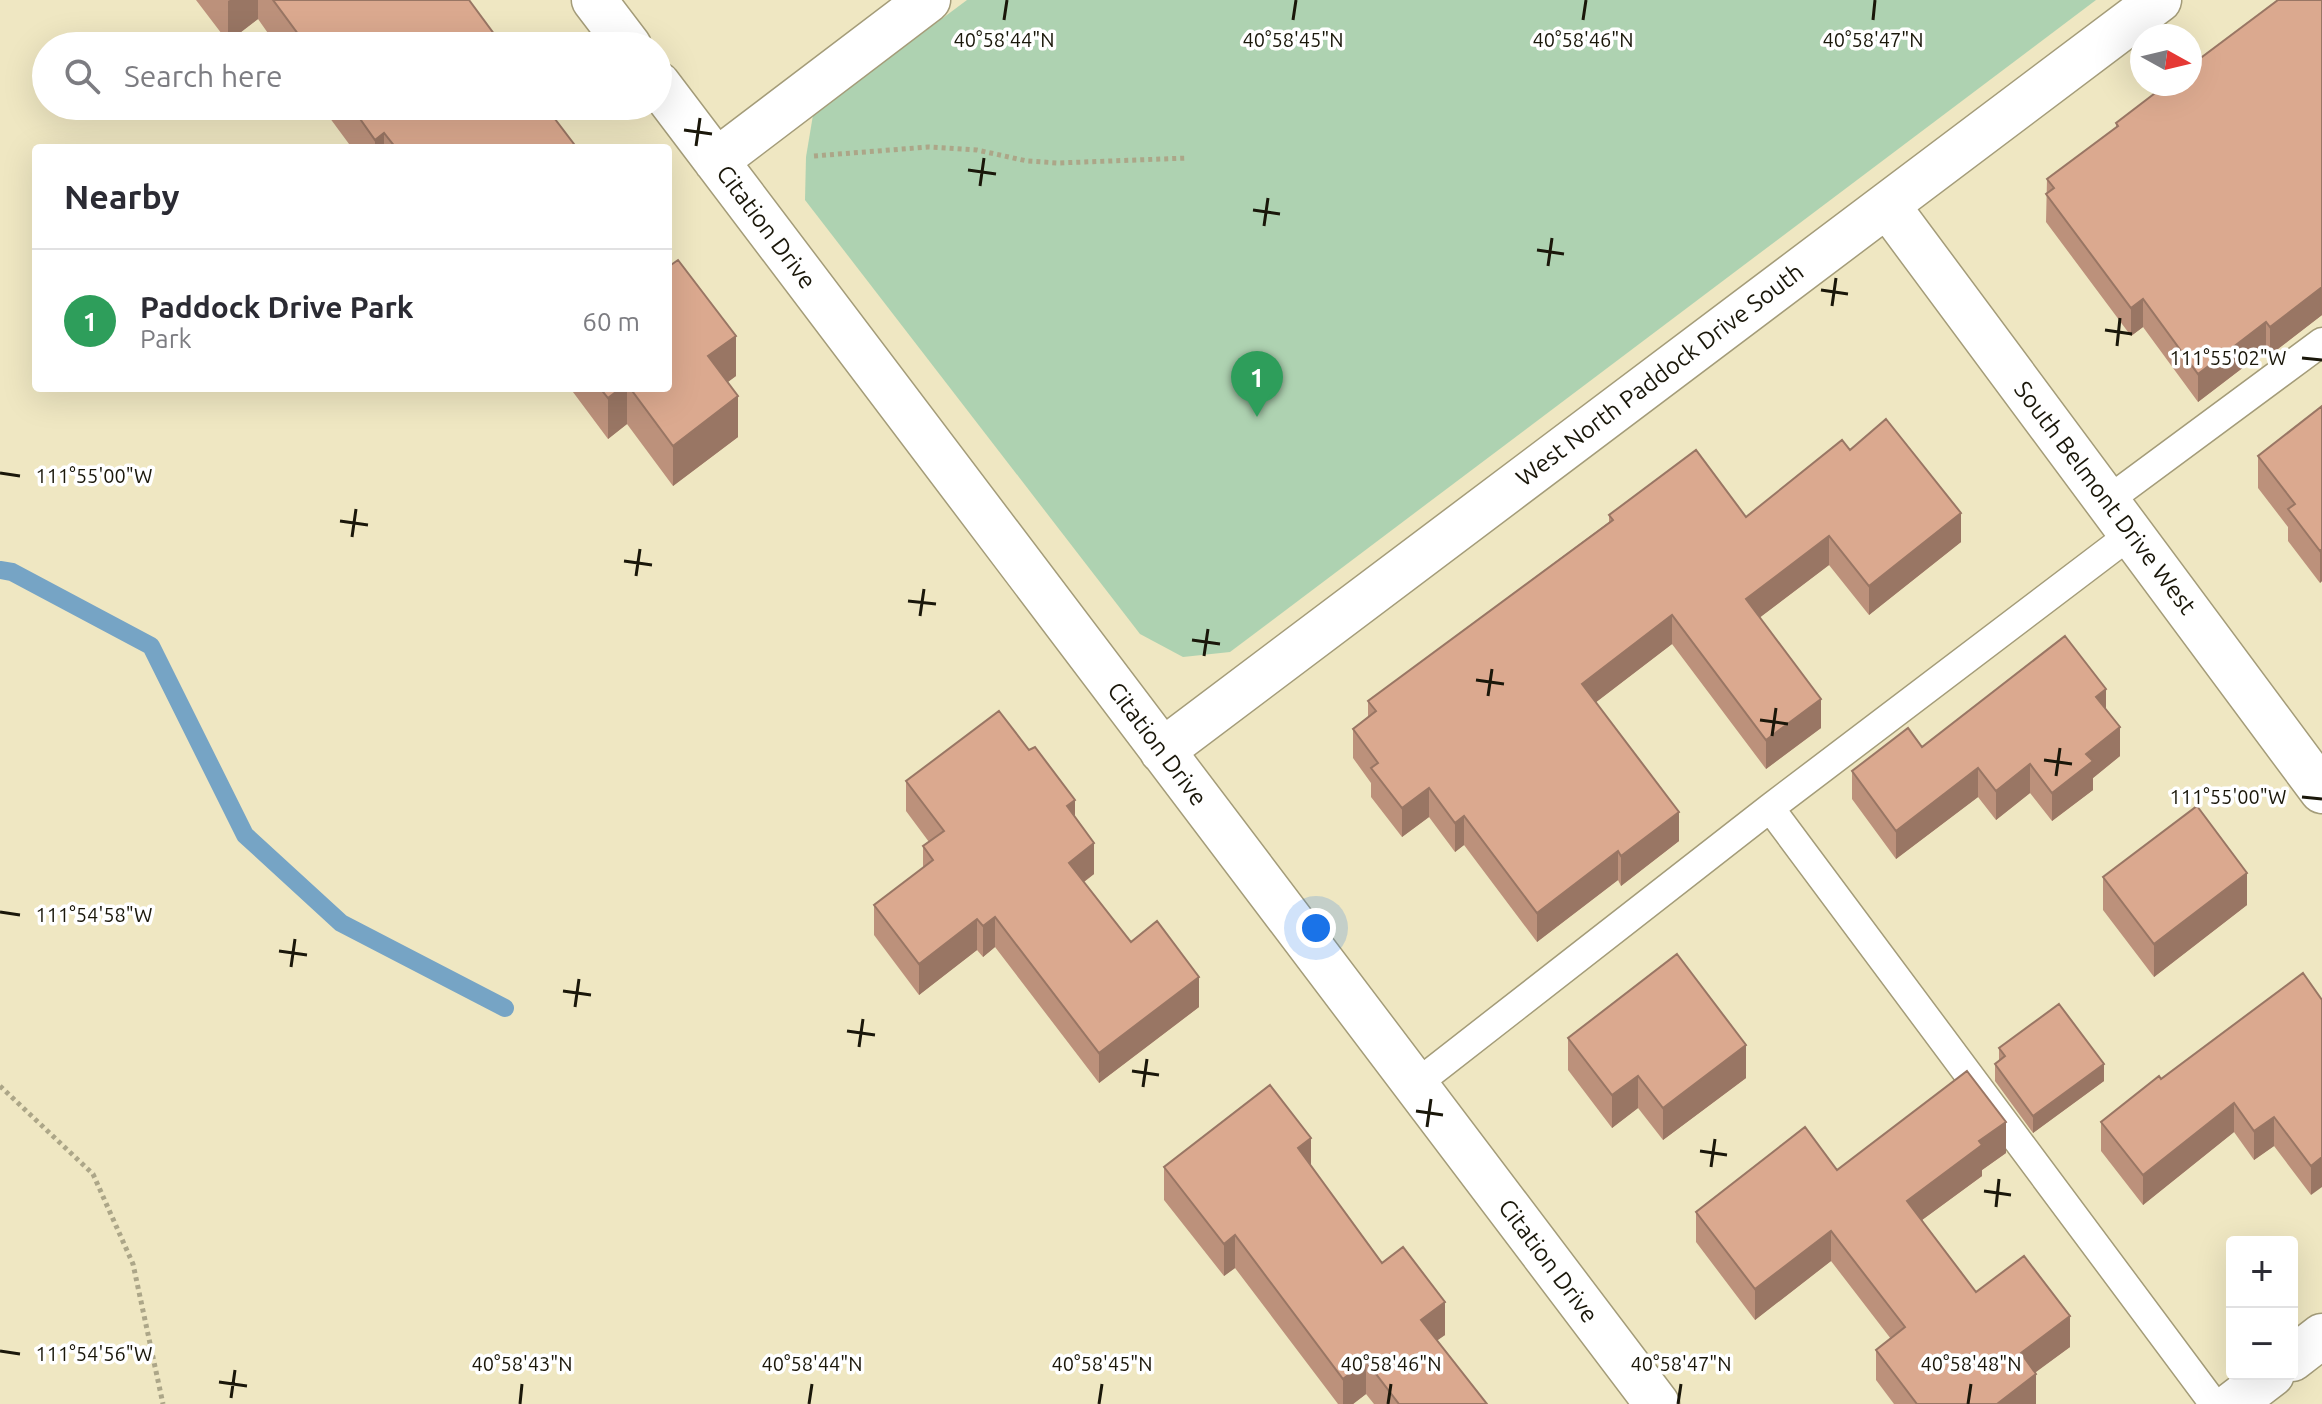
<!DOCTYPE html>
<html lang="en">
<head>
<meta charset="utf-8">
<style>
  body { margin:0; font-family:Ubuntu,sans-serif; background:#f2f2f3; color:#2b2b33 }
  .controls { position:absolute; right:24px; bottom:24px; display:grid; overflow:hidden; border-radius:8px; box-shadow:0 8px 32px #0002 }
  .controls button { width:72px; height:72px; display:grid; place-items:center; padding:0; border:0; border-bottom:2px solid #e1e1e2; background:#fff; color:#2b2b33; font:40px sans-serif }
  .compass { position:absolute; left:2130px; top:24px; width:72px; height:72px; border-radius:50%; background:#fff; box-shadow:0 8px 32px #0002; rotate:98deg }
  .you { position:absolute; left:1316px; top:928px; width:28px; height:28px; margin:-20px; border:6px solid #fff; border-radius:50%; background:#1a73e8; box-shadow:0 0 0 12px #1a73e833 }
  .badge { display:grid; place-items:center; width:52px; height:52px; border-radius:50%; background:#1a73e8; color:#fff; font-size:26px; font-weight:700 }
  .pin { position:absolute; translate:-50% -66px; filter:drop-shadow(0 2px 4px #0008) }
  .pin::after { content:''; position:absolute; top:42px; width:28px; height:24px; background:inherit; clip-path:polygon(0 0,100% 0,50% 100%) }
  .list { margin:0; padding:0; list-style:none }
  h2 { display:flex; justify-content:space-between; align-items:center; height:104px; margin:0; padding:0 32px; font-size:34px }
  h2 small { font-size:26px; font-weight:400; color:#7c7c81 }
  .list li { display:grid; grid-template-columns:52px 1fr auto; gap:24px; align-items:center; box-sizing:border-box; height:144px; padding:0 32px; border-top:2px solid #e1e1e2 }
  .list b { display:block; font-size:30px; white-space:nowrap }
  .list p { margin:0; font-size:26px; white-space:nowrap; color:#7c7c81 }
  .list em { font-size:26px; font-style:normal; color:#7c7c81 }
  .icon { flex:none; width:44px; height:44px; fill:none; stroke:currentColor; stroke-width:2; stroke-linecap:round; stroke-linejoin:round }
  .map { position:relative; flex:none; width:2322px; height:1404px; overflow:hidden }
  .search { position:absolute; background:#fff; box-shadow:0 8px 32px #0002; left:32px; top:32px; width:640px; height:88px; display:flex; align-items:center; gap:20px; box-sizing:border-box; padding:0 28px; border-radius:44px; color:#7c7c81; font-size:30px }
  .panel { position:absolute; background:#fff; box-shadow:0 8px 32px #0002; left:32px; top:144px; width:640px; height:248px; border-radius:8px }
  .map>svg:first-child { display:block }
  .green { fill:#aed2b1 }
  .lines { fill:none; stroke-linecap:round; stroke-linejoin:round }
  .stream { stroke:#76a4c5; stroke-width:18 }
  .lane-casing { stroke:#a49c79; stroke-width:31 }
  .street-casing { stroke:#a49c79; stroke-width:47 }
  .path { stroke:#aca688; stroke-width:5; stroke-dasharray:4 4; stroke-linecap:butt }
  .lane { stroke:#fff; stroke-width:28 }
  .street { stroke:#fff; stroke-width:44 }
  .wall { fill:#bc917b }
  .shaded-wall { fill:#997664 }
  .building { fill:#dba98f; stroke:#997664; stroke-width:2 }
  .ticks { fill:none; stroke:#1a170a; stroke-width:3 }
  .labels { text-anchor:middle; stroke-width:7; stroke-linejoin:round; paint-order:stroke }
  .street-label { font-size:24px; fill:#1a170a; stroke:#fff }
  .ticks-label { font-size:20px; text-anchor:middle; fill:#1a170a; stroke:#fff; stroke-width:7; stroke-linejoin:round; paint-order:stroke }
</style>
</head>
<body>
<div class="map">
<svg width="2322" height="1404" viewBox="0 0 2322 1404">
  <rect width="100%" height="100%" fill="#efe7c2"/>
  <!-- green -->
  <path class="green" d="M967,0H2096L1230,652L1183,657L1140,634L805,200L806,157L813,115Z"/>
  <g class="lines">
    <!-- stream -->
    <path class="stream" d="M0,570L12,572L151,646L245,835L341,923L505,1008"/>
    <!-- lane casing -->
    <g class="lane-casing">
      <path id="lane" d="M2107,501L2322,342
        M1770,808L2214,1404
        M1415,1085L1770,808L2131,534"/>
    </g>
    <!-- street casing -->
    <g class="street-casing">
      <path id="street" d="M594,0L629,46
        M658,84L1657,1404
        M716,161L928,0
        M1887,205L2322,791
        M1162,751L2159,0
        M2292,1359L2322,1336
        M2233,1404L2272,1374"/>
    </g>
    <!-- path -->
    <path class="path" d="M814,156L928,147L977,150L1027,161L1058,163L1188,158
      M0,1086L93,1174L133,1264L163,1404"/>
    <!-- lane -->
    <use href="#lane" class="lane"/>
    <!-- street -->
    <use href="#street" class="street"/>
  </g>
  <!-- wall -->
  <path class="wall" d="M196,0H469L503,46H277L258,19L228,42Z
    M2322,0V315L2270,355L2266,350L2198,402L2143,327L2131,336L2046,222L2047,179L2116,128V123Z
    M321,106H545L577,148H352Z
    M736,376L727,382L738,437L673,486L627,424L608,439L570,388H668Z
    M2322,406V581L2320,583L2288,541V527L2258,488V456Z
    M1850,450L1961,542L1869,615L1829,565L1760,617L1821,728L1766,769L1672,644L1596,702L1679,841L1621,886L1618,880L1537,942L1464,845L1455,852L1429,817L1402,837L1371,797V783L1353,758V729L1368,717V701L1609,522V515L1746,517Z
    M2106,709L2120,756L2093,778V790L2052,821L2030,793L1996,820L1978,797L1896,859L1852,799V771L1922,747Z
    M906,781L1075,818L1094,874L1084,882L1131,942L1199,1007L1099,1083L995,947L983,957L977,950L919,995L874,935V905L923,868V846L929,842L906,811Z
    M2103,877L2247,905L2154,977L2103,910Z
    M2322,1000L2311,1195L2274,1146L2254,1160L2234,1132L2143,1205L2101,1151V1122L2161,1079Z
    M1568,1038L1746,1078L1663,1140L1638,1108L1612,1128L1568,1070Z
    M1999,1048L2104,1081L2033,1133L1995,1081V1064L1999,1061Z
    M2006,1153L1982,1170V1176L1922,1220L1976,1292L2070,1347L2035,1372L2036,1404H1894L1876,1380V1350L1891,1339L1831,1261L1755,1320L1696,1242V1212L1837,1170Z
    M1311,1166L1382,1263L1445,1335L1437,1340L1487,1404H1374L1366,1394L1353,1404H1338L1235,1268L1224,1276L1164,1200V1167Z"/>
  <!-- shaded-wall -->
  <path class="shaded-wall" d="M230,0H258V19L228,42V1Z
    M384,133V148H375V140Z
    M2322,287V315L2270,355V327Z
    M2143,299V327L2131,336V308Z
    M2266,322V350L2198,402V374Z
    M736,336V376L708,397V356Z
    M621,388H627V424L608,439V398Z
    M738,396V437L673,486V446Z
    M1961,513V542L1869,615V586Z
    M1829,536V565L1746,628V599Z
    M2322,549V581L2320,583V551Z
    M1672,615V644L1582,713V684Z
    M2106,689V717L2096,697Z
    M1821,699V728L1766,769V740Z
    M2120,727V756L2093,778V790L2052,821V793L2086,754Z
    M2030,764V793L1996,820V791Z
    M1978,768V797L1896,859V831Z
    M1429,788V817L1402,837V808Z
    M1075,800V831L1067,806Z
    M1679,812V841L1621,886V856Z
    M1464,816V845L1455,852V823Z
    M1094,843V874L1069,893V863Z
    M1618,851V880L1537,942V913Z
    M2247,873V905L2154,977V944Z
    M995,917V947L983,957V926Z
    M977,919V950L919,995V964Z
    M1199,977V1007L1099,1083V1053Z
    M1746,1045V1078L1663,1140V1108Z
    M2104,1064V1081L2033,1133V1116Z
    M1638,1076V1108L1612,1128V1095Z
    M2234,1103V1132L2143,1205V1175Z
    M2274,1117V1146L2254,1160V1131Z
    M2006,1122V1153L1982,1170V1176L1907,1231V1201L1979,1141Z
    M1311,1138V1171L1298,1148Z
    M2322,1157V1187L2311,1195V1166Z
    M1831,1231V1261L1755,1320V1289Z
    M1235,1235V1268L1224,1276V1244Z
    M1445,1302V1335L1421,1352V1320Z
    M2070,1316V1347L2021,1383V1353Z
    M1366,1361V1394L1353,1404H1343V1379Z
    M2036,1374V1404H1997Z"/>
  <!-- building -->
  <path class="building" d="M273,0H469L503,46H307Z
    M2278,0H2322V287L2270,327L2266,322L2198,374L2143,299L2131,308L2046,194L2054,188L2047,179L2118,126L2116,123L2167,84H2190V66Z
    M351,106H545L577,148H396L384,133L375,140Z
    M678,260L736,336L708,356L738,396L673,446L630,388H668V267Z
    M600,388H621L608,398Z
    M2322,406V549L2320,551L2288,509L2295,504L2258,456Z
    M1886,419L1961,513L1869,586L1829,536L1746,599L1821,699L1766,740L1672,615L1582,684L1679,812L1621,856L1618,851L1537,913L1464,816L1455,823L1429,788L1402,808L1371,768L1378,763L1353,729L1376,711L1368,701L1613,520L1609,515L1696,450L1746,517L1842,440L1850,450Z
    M2065,636L2106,689L2096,697L2120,727L2086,754L2093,761L2052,793L2030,764L1996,791L1978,768L1896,831L1852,771L1908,728L1922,747Z
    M999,711L1029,750L1035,747L1075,800L1067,806L1094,843L1069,863L1131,942L1157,921L1199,977L1099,1053L995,917L983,926L977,919L919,964L874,905L933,860L923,846L944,831L906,781Z
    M2197,806L2247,873L2154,944L2103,877Z
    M1677,954L1746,1045L1663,1108L1638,1076L1612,1095L1568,1038Z
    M2303,973L2322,1000V1157L2311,1166L2274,1117L2254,1131L2234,1103L2143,1175L2101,1122L2159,1076L2161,1079Z
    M2059,1004L2104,1064L2033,1116L1995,1064L2005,1056L1999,1048Z
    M1967,1071L2006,1122L1979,1141L1982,1145L1907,1201L1976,1292L2024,1256L2070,1316L2021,1353L2036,1374L1997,1404H1917L1876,1350L1905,1327L1831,1231L1755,1289L1696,1212L1805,1127L1837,1170Z
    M1270,1085L1311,1138L1298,1148L1382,1263L1403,1247L1445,1302L1421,1320L1487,1404H1399L1366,1361L1343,1379L1235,1235L1224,1244L1164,1167Z"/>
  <!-- ticks -->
  <path class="ticks" d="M1004,20L1007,0M1293,20L1296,0M1583,20L1586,0M1873,20L1875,0M684,130L712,134M696,146L700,118M968,170L996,174M980,186L984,158M1253,210L1280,214M1264,226L1268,198M1537,250L1564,254M1548,266L1552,238M1821,290L1848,294M1832,306L1836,278M2105,330L2132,334M2117,346L2120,318M2302,358L2322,360M0,473L20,476M340,521L368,525M352,537L356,509M624,561L652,565M636,576L640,549M908,601L936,604M920,616L924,589M1192,640L1220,644M1204,656L1208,629M1476,680L1504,684M1488,696L1492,669M1760,720L1788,724M1772,736L1776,708M2044,760L2072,764M2056,776L2060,748M2302,797L2322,799M0,912L20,915M279,951L307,955M291,967L295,939M563,991L591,995M575,1007L579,979M847,1031L875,1035M859,1047L863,1019M1132,1071L1159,1075M1143,1087L1147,1059M1416,1111L1443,1115M1427,1127L1431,1099M1700,1151L1727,1155M1711,1167L1715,1139M1984,1191L2011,1195M1996,1207L1999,1179M0,1351L20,1354M219,1382L247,1386M231,1398L235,1370M520,1404L522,1384M809,1404L812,1384M1099,1404L1102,1384M1388,1404L1391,1384M1678,1404L1681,1384M1968,1404L1971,1384"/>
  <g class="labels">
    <!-- street labels -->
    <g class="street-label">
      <text transform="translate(766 227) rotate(53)" y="8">Citation Drive</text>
      <text transform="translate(1660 375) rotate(-37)" y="8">West North Paddock Drive South</text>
      <text transform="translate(2105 498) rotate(53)" y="8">South Belmont Drive West</text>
      <text transform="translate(1157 744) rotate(53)" y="8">Citation Drive</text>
      <text transform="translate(1548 1261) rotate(53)" y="8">Citation Drive</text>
    </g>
  </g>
  <g class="ticks-label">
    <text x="1004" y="47">40°58'44"N</text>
    <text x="1293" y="47">40°58'45"N</text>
    <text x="1583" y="47">40°58'46"N</text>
    <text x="1873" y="47">40°58'47"N</text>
    <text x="2228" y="365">111°55'02"W</text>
    <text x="94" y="483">111°55'00"W</text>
    <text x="2228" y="804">111°55'00"W</text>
    <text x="94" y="922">111°54'58"W</text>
    <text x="94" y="1361">111°54'56"W</text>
    <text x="522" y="1371">40°58'43"N</text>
    <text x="812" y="1371">40°58'44"N</text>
    <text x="1102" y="1371">40°58'45"N</text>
    <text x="1391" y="1371">40°58'46"N</text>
    <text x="1681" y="1371">40°58'47"N</text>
    <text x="1971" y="1371">40°58'48"N</text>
  </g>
</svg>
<div class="controls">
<button>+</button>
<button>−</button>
</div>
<svg class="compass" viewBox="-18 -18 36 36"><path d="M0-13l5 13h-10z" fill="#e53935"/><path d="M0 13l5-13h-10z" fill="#7c7c81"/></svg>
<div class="you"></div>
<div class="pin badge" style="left:1257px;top:417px;background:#2e9e5b">1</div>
<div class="search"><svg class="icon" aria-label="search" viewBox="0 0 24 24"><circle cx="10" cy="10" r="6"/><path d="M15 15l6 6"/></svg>Search here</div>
<section class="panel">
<h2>Nearby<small></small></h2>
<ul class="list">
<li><span class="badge" style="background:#2e9e5b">1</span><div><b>Paddock Drive Park</b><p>Park</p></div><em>60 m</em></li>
</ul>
</section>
</div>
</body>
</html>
